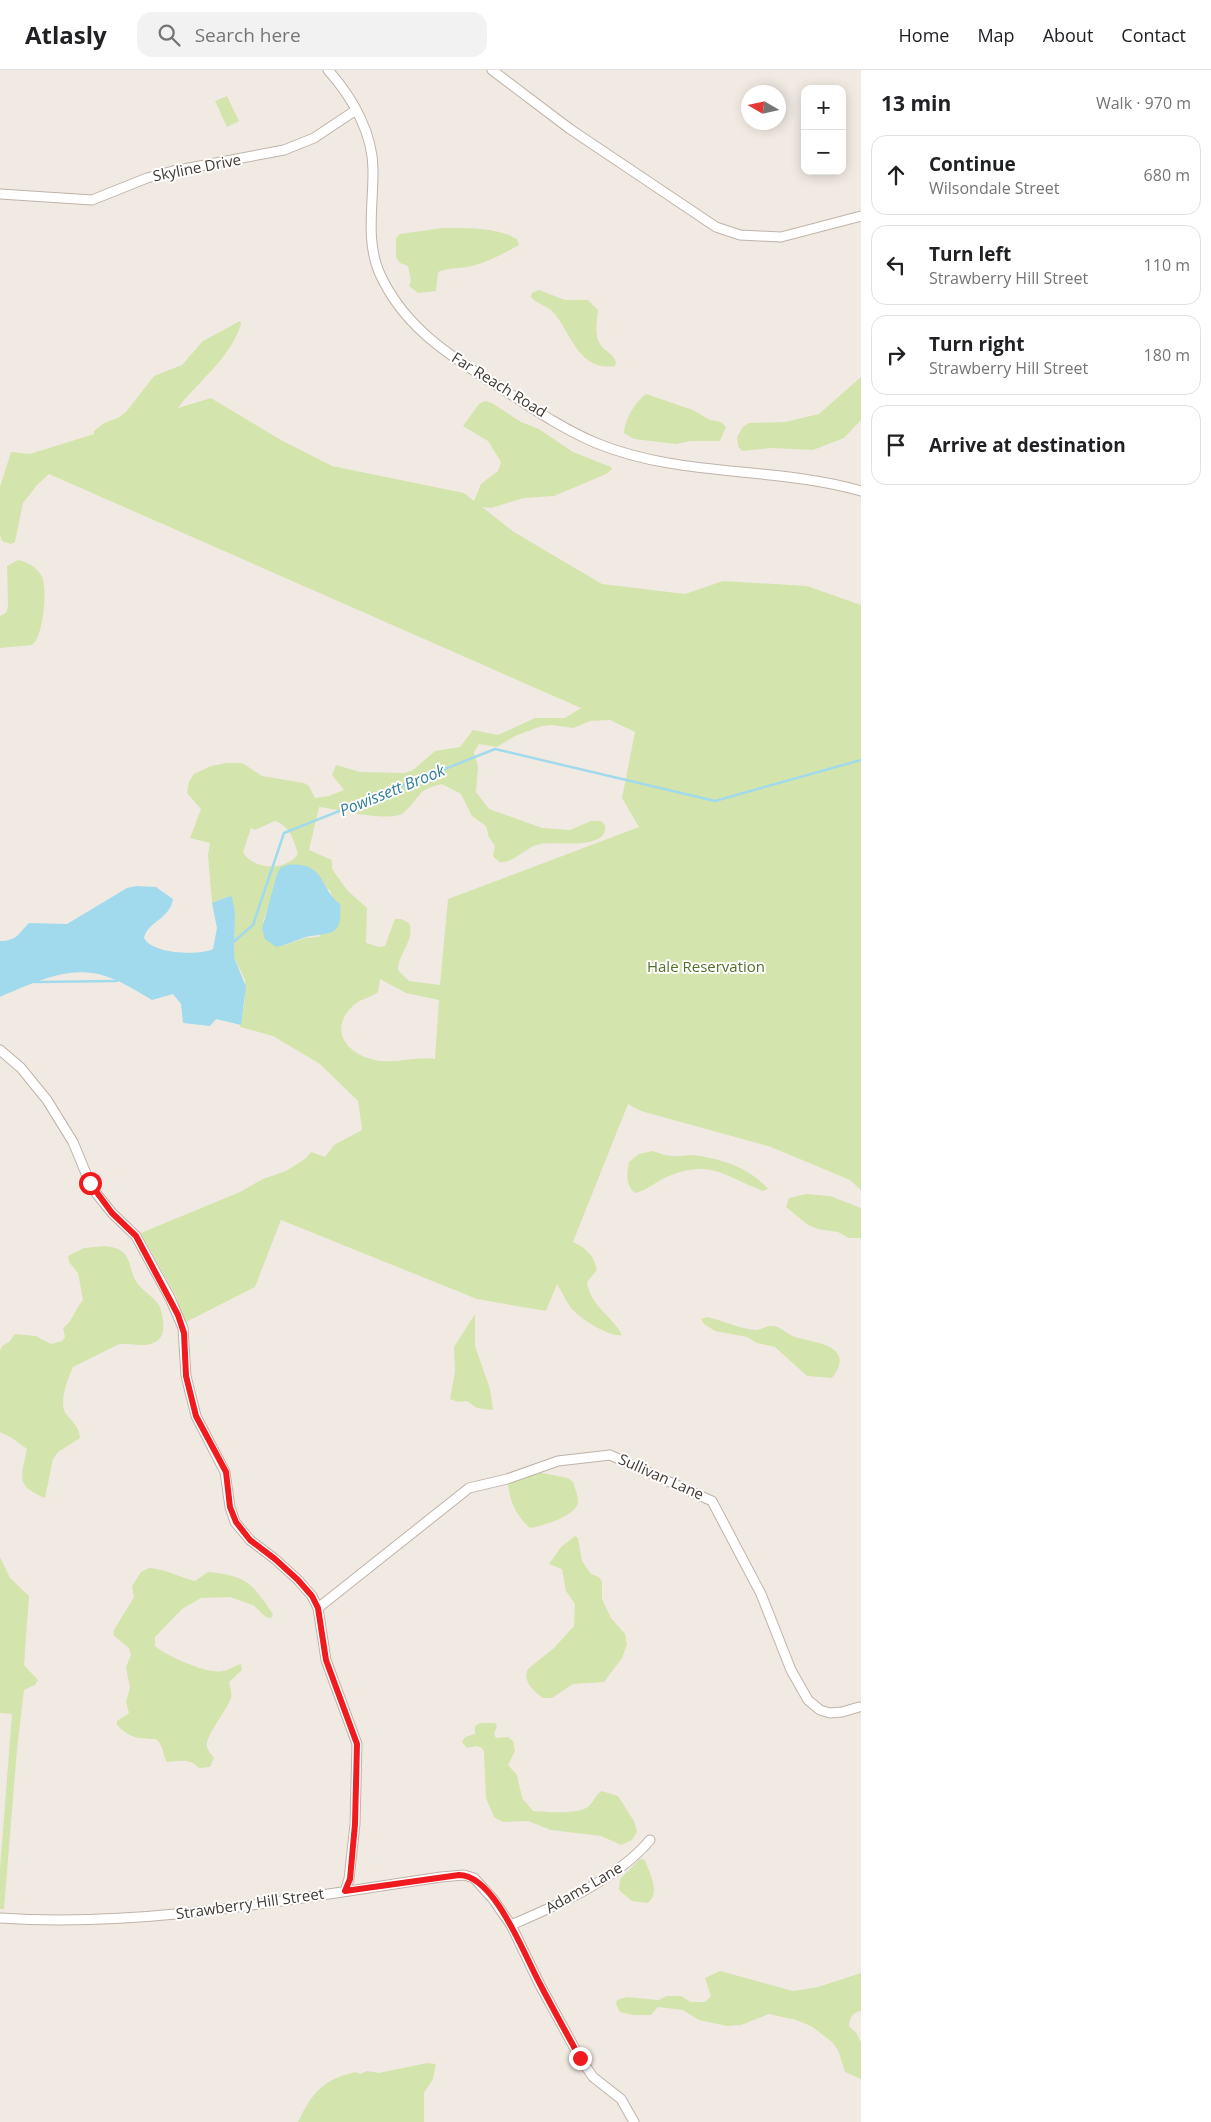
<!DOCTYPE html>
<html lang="en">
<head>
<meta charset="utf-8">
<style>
  body { margin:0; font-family:"Open Sans",sans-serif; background:#f2f2f2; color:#202124 }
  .controls { position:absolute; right:15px; top:15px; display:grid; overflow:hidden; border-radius:10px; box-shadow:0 2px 12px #0003 }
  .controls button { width:45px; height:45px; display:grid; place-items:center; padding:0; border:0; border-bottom:1px solid #e0e0e0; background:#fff; color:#202124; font:25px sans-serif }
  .compass { position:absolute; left:741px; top:15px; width:45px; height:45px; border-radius:50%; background:#fff; box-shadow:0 2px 12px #0003; rotate:279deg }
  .stop { position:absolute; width:15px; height:15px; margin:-11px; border:4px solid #f01b1f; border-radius:50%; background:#fff }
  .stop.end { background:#f01b1f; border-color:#fff; box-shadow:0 1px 5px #0008 }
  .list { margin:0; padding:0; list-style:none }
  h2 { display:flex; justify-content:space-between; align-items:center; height:65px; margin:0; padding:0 20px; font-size:21px }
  h2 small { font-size:16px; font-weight:400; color:#757577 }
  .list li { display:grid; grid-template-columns:32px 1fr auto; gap:15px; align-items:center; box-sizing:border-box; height:80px; margin:0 10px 10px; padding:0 10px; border:1px solid #e0e0e0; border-radius:15px }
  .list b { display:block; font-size:19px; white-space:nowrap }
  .list p { margin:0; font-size:16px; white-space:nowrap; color:#757577 }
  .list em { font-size:16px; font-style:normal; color:#757577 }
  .icon { flex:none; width:28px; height:28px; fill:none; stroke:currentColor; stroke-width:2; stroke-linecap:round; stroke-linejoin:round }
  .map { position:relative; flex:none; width:861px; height:2052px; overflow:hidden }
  header { display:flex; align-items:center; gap:30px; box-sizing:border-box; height:70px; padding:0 25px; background:#fff; border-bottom:1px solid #e0e0e0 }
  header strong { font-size:24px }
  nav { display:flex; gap:28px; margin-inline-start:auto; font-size:18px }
  .search { width:350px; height:45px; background:#f2f2f2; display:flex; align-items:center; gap:12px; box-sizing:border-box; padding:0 18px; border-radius:15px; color:#757577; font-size:19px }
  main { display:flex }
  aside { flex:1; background:#fff }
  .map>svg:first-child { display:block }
  .green { fill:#d4e4ad; fill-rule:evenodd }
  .water { fill:#a1daec }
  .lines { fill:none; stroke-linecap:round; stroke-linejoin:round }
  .stream { stroke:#a1daec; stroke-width:2.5 }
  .street-casing { stroke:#bfb3a9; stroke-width:11 }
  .street { stroke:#fff; stroke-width:9 }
  .route { stroke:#f01b1f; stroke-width:6 }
  .labels { text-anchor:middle; stroke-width:4; stroke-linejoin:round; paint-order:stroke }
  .street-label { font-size:15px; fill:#423a34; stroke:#fff }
  .park-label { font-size:15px; fill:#51712a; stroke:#fff }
  .water-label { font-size:16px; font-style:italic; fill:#307f99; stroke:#fff }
</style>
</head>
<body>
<header>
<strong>Atlasly</strong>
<div class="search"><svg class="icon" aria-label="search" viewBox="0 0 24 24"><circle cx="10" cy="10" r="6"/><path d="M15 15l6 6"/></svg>Search here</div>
<nav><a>Home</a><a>Map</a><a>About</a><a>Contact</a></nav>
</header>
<main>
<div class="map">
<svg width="861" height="2052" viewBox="0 0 861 2052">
  <rect width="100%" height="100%" fill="#f1eae3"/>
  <!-- green -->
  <path class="green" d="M227,26L239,51L227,57L215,31Z
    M443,158C466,158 497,157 517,169L519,175C505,183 488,192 472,196C460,199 449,197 438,202L436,221L418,223L409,216L411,210L408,196L400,193L396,187V168L400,164Z
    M539,220L565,230H588L598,240C597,253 593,267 603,278C609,283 613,285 616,292L615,296C579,302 571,263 554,243C548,236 537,234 531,227L532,223Z
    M240,251L241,254C230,289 199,310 178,338L211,328L281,370L332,396L464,423L474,431L481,414L498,401L501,392L488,371L463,356L479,334L485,331L492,333L521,352L539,359L573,382L611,397L612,399L606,404L554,426L524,428L491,438L482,437L514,462L602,514L685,524L723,511L807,516L861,535V1120L850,1110L771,1077L641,1041L628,1034L573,1172C587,1179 593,1184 597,1200L587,1212C591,1238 612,1245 622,1265C610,1268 579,1248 571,1238C566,1231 562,1222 557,1214L546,1241L477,1229L281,1150L255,1217L184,1253L177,1228L141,1163L240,1122L263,1109L286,1101L305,1089L311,1082L325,1087L334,1075L362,1060V1058L358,1031L320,994L273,966L240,957L245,929V910L234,887L235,843L230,826L212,833L208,785L210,773L190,768L201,739L187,723L189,712L194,704L211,696L227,693H242L262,706L304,713L309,716L315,728L329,726L344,720L332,705L336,695L360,702L405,703L413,700L435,681L460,677L473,660L498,665L535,648H565L581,638L49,404L37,415L23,433L15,472L11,474L2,471L0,465V417L11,382L30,384L94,364V361L104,353L118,348L126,342L154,306L182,295L203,271ZM610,650L635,662L622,728L639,757L448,829L440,915L409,911L398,900C398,883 416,869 409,853L401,849H395L385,876L379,877L366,873L367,838L347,820L332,799V790L309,780L319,737C336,739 390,753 403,743C421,729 414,720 442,714L461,724L472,746L486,756L489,767L495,776L493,786L499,792C515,794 525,776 541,774C555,771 609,781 605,755L601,751H591L570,760L542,758L489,739L476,722L478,697L474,682L479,674L497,677L515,666L542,656L552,655L573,658L590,651ZM275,751C290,756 294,771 298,784C286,801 254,801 243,782L251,758L255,760ZM277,804L330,820L333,830L319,867L305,868L285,875L263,851L274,822ZM380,909L406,923L439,930L435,989C417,986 399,993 381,991C350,988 325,961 354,935C362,928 370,928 378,922Z
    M861,307V350L844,368L813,380L771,378L742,381L738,376L737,367L743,357L749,353L785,352L819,344Z
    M646,324L693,340L710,350L721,352L726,357L720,371H691L676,374L634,369L624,363C625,349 635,332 646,324Z
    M18,490C28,492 38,498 42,507C48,519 43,568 32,575L0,578V546L6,543L8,537L7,496Z
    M653,1081C659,1083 666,1086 672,1086C678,1087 685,1085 691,1085C720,1088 749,1097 768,1119L763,1121C725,1107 712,1089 669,1106C656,1111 649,1120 635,1123C625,1115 627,1103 629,1092L639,1084Z
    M806,1124L830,1126L861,1138V1168H849L838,1162L818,1159L808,1155L786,1137L789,1128Z
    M105,1176C112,1177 118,1178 123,1182C130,1188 131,1202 135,1210C141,1220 153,1226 159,1235C163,1243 166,1262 160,1268C149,1281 130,1271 117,1275L73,1297C68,1309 58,1332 66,1344C73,1353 79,1356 80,1368L58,1382L53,1389L45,1428C15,1415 21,1408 27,1379L12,1368L0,1362V1281L2,1276L9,1272L15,1264L36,1266L51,1274L62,1271L65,1267L63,1258C74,1250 74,1240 83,1230L78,1203L69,1192L68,1186L84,1178Z
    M475,1244V1276L490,1319L493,1340L477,1338L467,1331L458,1332L450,1329L455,1302L454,1277Z
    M707,1247C722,1250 740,1259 756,1260C761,1260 766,1256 771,1256C782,1256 786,1264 795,1267C815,1273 857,1275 832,1308L807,1306L775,1277L757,1273L747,1267L715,1261L704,1254L701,1249Z
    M537,1402L568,1408L573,1412C575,1418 578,1426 578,1432C577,1446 542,1456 530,1458C517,1447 509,1431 508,1413Z
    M575,1466L578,1468L582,1491L591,1504L599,1507L602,1511V1529L611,1548L625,1564L627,1574L622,1588L604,1612L573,1614L552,1628H543C533,1621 522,1610 528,1599L555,1577L574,1556L575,1534L566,1521L562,1499L549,1494L561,1477Z
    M0,1487L10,1508L29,1526L24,1595L38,1610L35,1615L24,1620L17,1679L4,1839H0V1798L12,1644L0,1643Z
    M149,1498C166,1499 179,1507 195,1511L208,1502C247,1506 251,1512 273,1544L271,1548L266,1547L253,1535L230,1527L201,1528L182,1539L155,1567V1576C166,1586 209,1605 223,1601C230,1600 234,1596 241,1594L242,1600L229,1612C230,1616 232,1623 231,1628C227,1640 204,1668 207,1677C208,1681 212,1685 214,1688L210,1697L199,1698C190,1688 180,1691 167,1692C162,1684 164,1676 156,1669C138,1669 130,1668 117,1655V1651L129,1643L126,1632L130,1618L126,1597L131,1585L129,1578L113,1565L114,1560L134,1527L132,1516L141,1502Z
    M480,1653H495L497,1656L494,1664L496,1668L508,1667L513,1671L515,1681L508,1695L517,1705L522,1728L533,1741C546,1742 579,1745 589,1736C595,1730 595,1725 602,1721L618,1726L634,1751L637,1762L632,1770L621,1775L601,1766L551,1760L528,1751L503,1752L494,1747L486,1728L484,1682L482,1678L476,1676L467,1678L462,1672L465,1667L475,1664V1656Z
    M640,1789L645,1790C649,1803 661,1822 648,1833L632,1831L619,1820L620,1809Z
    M720,1901L793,1921L818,1917L861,1903V1941C853,1942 849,1948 849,1956L857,1964L861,1973V2009L845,2002L838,1980L832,1972L811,1956L796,1950L769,1944L741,1955L727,1956L699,1950L683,1940L658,1937L651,1945H633L620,1942L616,1934L617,1930L627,1927L658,1930L667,1926H681L691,1932H705L711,1926L705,1908Z
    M427,1993L436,1994L433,2009L424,2023V2052H298C312,2023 323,2009 356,2002L360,2004L367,2001L379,2003Z"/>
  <!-- water -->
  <path class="water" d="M287,795C327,791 319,820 340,834C343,871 327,861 303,868C294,871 286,875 276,877L265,869L262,859L277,804L280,798Z
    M136,816L156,817L173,829C170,849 148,851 144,868C152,884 199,886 213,879L217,858L212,833L230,826L232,827L235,843L234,887L246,917L241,955L216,949L210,956L183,953L181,934L173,924L152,930C135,920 112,905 92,903C61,899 28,915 0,927V871C17,871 19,863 29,853L67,854L127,818Z"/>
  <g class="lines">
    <!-- stream -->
    <path class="stream" d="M231,874L253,855L284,763L495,679L715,731L861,690
      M35,912L117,911"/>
    <!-- street casing -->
    <g class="street-casing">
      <path id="street" d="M328,0C353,28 374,65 373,103C373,136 366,171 379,202C401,252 442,281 487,309C522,331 558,357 596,373C681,408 775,396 861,421
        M492,0L570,59L716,157L740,165L781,167L861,146
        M0,124L92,130L147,108L173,101L284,80L314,68L356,40
        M0,980L21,998L47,1030L73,1072L92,1118L112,1143L136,1166L170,1228L183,1258L186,1306L196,1346L225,1402L230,1437L235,1452L250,1470L275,1489L298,1510L312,1526L318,1538L326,1590L357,1674L355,1754L349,1809L345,1821
        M318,1538L469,1418L507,1409L558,1391L610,1385L712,1431L761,1524L791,1600L808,1630L820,1640L830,1643L842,1642L859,1637
        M0,1848C148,1858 295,1828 441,1807L464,1805L474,1808L493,1829L511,1855L540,1915L580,1988L593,2007L621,2029L634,2052
        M511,1855C558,1835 617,1809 650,1770"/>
    </g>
    <!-- street -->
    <use href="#street" class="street"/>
  </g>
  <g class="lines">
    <!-- route -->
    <path class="route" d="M90,1113L112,1143L136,1166L178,1245L184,1263L186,1306L196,1346L226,1402L230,1437L236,1452L250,1470L275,1489L298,1510L312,1526L318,1538L326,1590L357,1674L355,1754L350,1809L345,1821L459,1805C495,1805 525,1887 540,1914C553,1939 567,1964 580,1988"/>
  </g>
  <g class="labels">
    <!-- street labels -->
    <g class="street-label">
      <text transform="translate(197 98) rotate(-11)" y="5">Skyline Drive</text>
      <text transform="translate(499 315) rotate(32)" y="5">Far Reach Road</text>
      <text transform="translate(661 1407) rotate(24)" y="5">Sullivan Lane</text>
      <text transform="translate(584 1818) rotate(-30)" y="5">Adams Lane</text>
      <text transform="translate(250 1834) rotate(-8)" y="5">Strawberry Hill Street</text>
    </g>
    <!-- park labels -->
    <g class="park-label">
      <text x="706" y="902">Hale Reservation</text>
    </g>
    <!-- water labels -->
    <g class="water-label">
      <text transform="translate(392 720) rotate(-22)" y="6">Powissett Brook</text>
    </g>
  </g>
</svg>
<div class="controls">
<button>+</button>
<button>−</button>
</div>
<svg class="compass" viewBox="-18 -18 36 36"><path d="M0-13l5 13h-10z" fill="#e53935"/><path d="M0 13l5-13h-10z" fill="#757577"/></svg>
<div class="stop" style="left:90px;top:1113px"></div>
<div class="stop end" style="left:580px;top:1988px"></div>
</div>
<aside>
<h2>13 min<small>Walk · 970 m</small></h2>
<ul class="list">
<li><svg class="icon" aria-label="ahead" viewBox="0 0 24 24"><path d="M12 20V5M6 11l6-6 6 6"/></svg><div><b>Continue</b><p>Wilsondale Street</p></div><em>680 m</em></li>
<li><svg class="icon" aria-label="left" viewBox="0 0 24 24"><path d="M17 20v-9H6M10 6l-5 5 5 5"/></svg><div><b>Turn left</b><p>Strawberry Hill Street</p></div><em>110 m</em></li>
<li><svg class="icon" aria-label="right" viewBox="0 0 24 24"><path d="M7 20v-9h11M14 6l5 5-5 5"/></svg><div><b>Turn right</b><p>Strawberry Hill Street</p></div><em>180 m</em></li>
<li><svg class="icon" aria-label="arrive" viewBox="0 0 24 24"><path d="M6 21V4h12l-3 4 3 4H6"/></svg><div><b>Arrive at destination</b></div></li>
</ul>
</aside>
</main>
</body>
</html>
